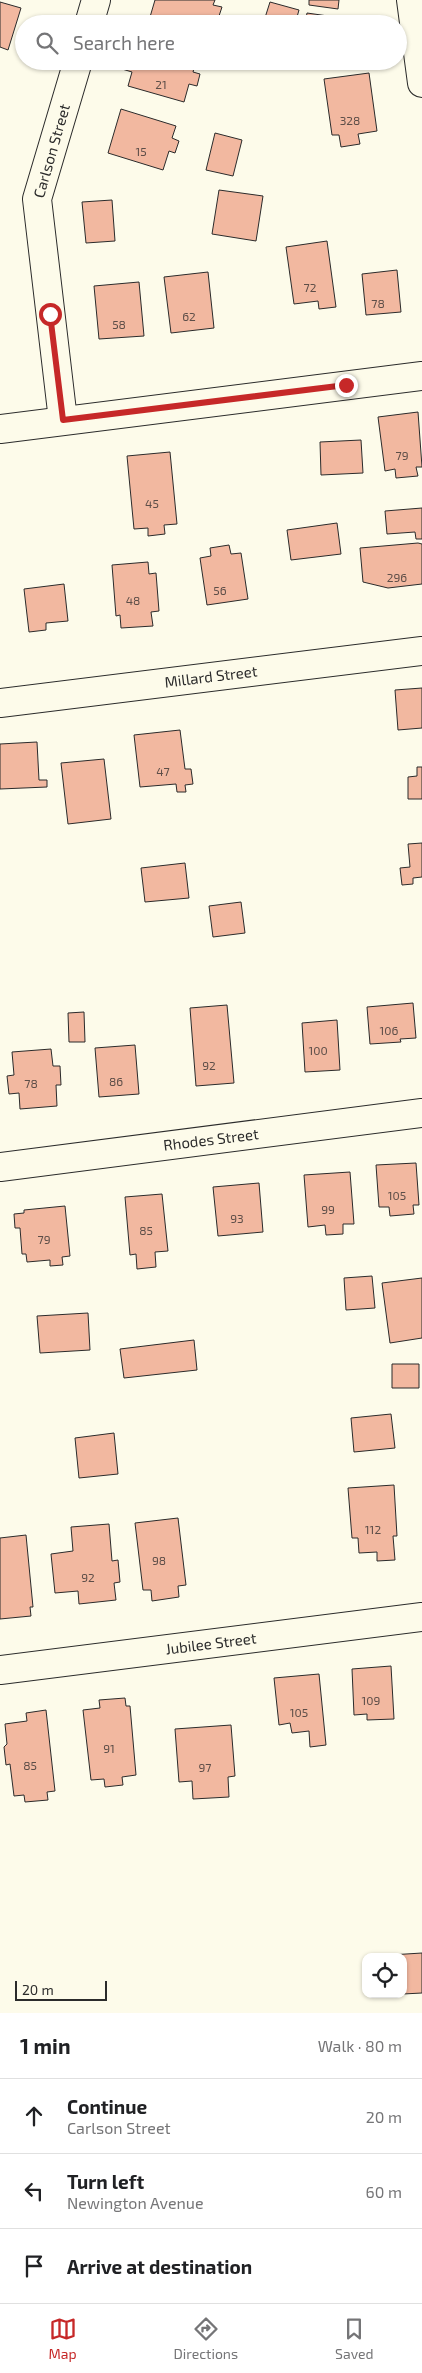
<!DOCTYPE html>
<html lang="en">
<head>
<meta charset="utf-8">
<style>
  body { margin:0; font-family:"Exo 2",sans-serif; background:#f2f2f2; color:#202124 }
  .controls { position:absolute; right:15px; bottom:15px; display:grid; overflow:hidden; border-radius:10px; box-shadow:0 1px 4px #0004 }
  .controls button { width:45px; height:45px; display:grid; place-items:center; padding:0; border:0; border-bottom:1px solid #e0e0e0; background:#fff; color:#202124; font:25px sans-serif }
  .scale { position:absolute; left:15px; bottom:12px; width:92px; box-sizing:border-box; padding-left:5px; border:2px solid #2b2b2b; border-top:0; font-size:14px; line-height:18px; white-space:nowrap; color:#2b2b2b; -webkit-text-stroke:4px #fdfbea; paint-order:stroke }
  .stop { position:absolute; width:15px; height:15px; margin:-11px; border:4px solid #c62828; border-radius:50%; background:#fff }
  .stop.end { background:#c62828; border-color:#fff; box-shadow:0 1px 5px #0008 }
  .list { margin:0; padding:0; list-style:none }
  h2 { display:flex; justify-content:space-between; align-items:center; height:65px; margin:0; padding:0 20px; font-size:21px }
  h2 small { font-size:16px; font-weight:400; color:#757577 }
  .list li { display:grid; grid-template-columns:32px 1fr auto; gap:15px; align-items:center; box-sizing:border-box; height:75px; padding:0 20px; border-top:1px solid #e0e0e0 }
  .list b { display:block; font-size:19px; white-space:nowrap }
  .list p { margin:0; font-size:16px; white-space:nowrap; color:#757577 }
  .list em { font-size:16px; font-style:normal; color:#757577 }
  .icon { flex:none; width:28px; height:28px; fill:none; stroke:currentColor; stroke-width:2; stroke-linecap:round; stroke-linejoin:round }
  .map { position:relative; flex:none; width:422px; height:2013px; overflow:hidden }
  .search { position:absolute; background:#fff; box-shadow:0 1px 4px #0004; left:15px; right:15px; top:15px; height:55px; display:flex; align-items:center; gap:12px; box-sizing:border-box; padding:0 18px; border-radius:28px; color:#757577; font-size:19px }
  .sheet { height:290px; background:#fff }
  nav { display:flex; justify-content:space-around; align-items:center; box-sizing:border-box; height:70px; border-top:1px solid #e0e0e0; background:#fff; font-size:14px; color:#757577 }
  nav a { display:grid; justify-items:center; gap:2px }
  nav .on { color:#c62828 }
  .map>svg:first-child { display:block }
  .building { fill:#f2b8a0; stroke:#2b2b2b }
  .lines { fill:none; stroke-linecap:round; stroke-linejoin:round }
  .street-casing { stroke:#2b2b2b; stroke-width:30 }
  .secondary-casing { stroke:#2b2b2b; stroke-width:30 }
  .street { stroke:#fdfbea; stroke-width:28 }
  .secondary { stroke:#fdfbea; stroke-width:28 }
  .route { stroke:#c62828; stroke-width:6 }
  .labels { text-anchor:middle; stroke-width:4; stroke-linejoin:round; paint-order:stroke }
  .number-label { font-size:12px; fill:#5d4e48 }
  .street-label { font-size:15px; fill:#2b2b2b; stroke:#fdfbea }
</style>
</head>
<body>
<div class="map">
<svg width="422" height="2013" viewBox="0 0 422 2013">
  <rect width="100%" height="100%" fill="#fdfbea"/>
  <!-- building -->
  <path class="building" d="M155,0H215L213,5L222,7L218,19L210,16L207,24H170L150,17Z
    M309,0H339L338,9L309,5Z
    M0,2L21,8L8,50L0,47Z
    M270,2L299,10L295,24H263Z
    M307,13L335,17L333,24H305Z
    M124,61H196L193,72L200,74L197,86L189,84L184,102L128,86L132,72L122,69Z
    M369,73L377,131L358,134L360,144L341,147L339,135H332L324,79Z
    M121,109L176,126L172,138L179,141L175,153L169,151L163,170L108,153Z
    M215,133L242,140L233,176L206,170Z
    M219,190L263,196L256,241L212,234Z
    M112,200L115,241L86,243L82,202Z
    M327,241L336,307L319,309L318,301L294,304L286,247Z
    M397,270L401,312L366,315L362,274Z
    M208,272L214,328L171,333L164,277Z
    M139,282L144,336L99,339L94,286Z
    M418,412L422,467H416L418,476L396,478L395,469L385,471L378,417Z
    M361,440L363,473L321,475L320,442Z
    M170,452L177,524L164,525L165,534L148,536V528L134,529L127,456Z
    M422,508V539H416L415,532L387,534L385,511Z
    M337,523L341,554L291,560L287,530Z
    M418,543L422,544V584L388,588L363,582L360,548Z
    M229,545L231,554L241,553L248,599L207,605L200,558L211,556L210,548Z
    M148,562L149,574L156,573L159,611L151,612L153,626L121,628L120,615L116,616L112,565Z
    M64,584L68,621L46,623V630L29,632L24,589Z
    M422,688V728L398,730L395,690Z
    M180,730L185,769H191L193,784L185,785L186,792H177L176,784L140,787L134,735Z
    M37,742L39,780H47V787L0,789V744Z
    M104,759L111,819L68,824L61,763Z
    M417,767H422V799H408V777L417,776Z
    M422,843V877L413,878V884L402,885L400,868L410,867L408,844Z
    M185,863L189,898L145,902L141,868Z
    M241,902L245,933L213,937L209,906Z
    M413,1003L416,1038L400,1039L401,1042L370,1044L367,1007Z
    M227,1005L234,1083L196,1086L190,1008Z
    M84,1012L85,1042H69L68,1013Z
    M337,1020L340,1070L305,1072L302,1023Z
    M135,1045L139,1094L99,1097L95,1048Z
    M51,1049L53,1066H60L61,1085H56L57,1106L20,1109L19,1093L9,1094L7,1076L14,1075L12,1052Z
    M416,1163L419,1205H413L414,1214L390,1216L389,1207H379L376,1165Z
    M350,1172L354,1224H343V1234L326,1235L325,1225L308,1227L304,1175Z
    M259,1183L263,1232L218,1236L213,1187Z
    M162,1194L168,1251L155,1252L156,1267L137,1269L136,1254L130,1255L125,1197Z
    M65,1206L70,1256L62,1257L63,1265L50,1266V1260L27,1262L26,1254H22L20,1228H15L14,1214L24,1213V1210Z
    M372,1276L375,1308L346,1310L344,1278Z
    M422,1278V1338L390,1343L382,1283Z
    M88,1313L90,1350L40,1353L37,1316Z
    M194,1340L197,1370L124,1378L120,1349Z
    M392,1364H419V1388H392Z
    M391,1414L395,1448L354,1452L351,1418Z
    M114,1433L118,1474L79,1478L75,1438Z
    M394,1485L397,1536H393L395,1560L377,1561V1552L359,1553L358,1538H352L348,1488Z
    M178,1518L186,1585L178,1586L179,1597L152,1601L151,1590H143L135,1523Z
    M109,1524L112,1561L118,1560L120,1582L114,1583L116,1600L79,1604L78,1591L55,1593L51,1554L73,1551L71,1527Z
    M26,1535L33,1607H30L31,1616L0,1619V1538Z
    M391,1666L394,1719L367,1720V1714L354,1715L352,1669Z
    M319,1674L326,1745L310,1747L309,1731L292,1733L290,1723L279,1725L274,1678Z
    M125,1698L126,1706H130L136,1775L122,1777L123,1785L105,1787L104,1779L91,1780L83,1710L100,1708L99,1700Z
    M46,1710L55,1791L47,1792L48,1800L25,1802L24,1795L14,1796L10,1764L6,1765L4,1747L7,1744L5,1724L27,1721L26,1713Z
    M231,1725L235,1776L228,1777L229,1797L193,1799L192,1781L179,1782L175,1729Z
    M422,1953V1993L403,1994V1957H391L390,1955Z"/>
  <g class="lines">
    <!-- street casing -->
    <g class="street-casing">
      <path id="street" d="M411,0L422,83
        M89,24L96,0
        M63,420L37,199L78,61
        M0,703L422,651
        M0,1167L422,1113
        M0,1670L422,1617"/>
    </g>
    <!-- secondary casing -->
    <g class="secondary-casing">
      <path id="secondary" d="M0,429L422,376"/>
    </g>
    <!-- street -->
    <use href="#street" class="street"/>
    <!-- secondary -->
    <use href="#secondary" class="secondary"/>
  </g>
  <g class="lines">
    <!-- route -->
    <path class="route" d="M50,314L63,420L346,385"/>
  </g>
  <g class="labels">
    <!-- number labels -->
    <g class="number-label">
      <text x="161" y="89">21</text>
      <text x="350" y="125">328</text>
      <text x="141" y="156">15</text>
      <text x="310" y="292">72</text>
      <text x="378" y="308">78</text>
      <text x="189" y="321">62</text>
      <text x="119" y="329">58</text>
      <text x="402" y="460">79</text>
      <text x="152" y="508">45</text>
      <text x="397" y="582">296</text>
      <text x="220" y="595">56</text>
      <text x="133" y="605">48</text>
      <text x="163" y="776">47</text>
      <text x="389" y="1035">106</text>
      <text x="318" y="1055">100</text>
      <text x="209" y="1070">92</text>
      <text x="116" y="1086">86</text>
      <text x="31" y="1088">78</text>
      <text x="397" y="1200">105</text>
      <text x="328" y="1214">99</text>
      <text x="237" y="1223">93</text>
      <text x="146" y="1235">85</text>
      <text x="44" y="1244">79</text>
      <text x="373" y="1534">112</text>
      <text x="159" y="1565">98</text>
      <text x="88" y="1582">92</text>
      <text x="371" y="1705">109</text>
      <text x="299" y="1717">105</text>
      <text x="109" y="1753">91</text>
      <text x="30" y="1770">85</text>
      <text x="205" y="1772">97</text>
    </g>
    <!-- street labels -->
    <g class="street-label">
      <text transform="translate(52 151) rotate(-74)" y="5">Carlson Street</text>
      <text transform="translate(211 677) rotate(-7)" y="5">Millard Street</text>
      <text transform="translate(211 1140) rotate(-7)" y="5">Rhodes Street</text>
      <text transform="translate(211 1644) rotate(-7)" y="5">Jubilee Street</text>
    </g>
  </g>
</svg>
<div class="controls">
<button><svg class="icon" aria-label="locate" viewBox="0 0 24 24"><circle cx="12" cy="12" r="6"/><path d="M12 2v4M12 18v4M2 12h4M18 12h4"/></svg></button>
</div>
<div class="scale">20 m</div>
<div class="stop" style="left:50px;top:314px"></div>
<div class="stop end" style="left:346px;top:385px"></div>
<div class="search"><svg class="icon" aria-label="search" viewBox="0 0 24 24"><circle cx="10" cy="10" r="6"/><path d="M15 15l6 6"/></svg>Search here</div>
</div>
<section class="sheet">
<h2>1 min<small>Walk · 80 m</small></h2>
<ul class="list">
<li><svg class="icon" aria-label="ahead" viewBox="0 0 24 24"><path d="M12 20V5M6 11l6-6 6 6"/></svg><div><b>Continue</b><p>Carlson Street</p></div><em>20 m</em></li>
<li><svg class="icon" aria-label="left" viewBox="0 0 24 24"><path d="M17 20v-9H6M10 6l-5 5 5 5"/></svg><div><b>Turn left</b><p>Newington Avenue</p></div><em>60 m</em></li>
<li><svg class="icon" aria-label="arrive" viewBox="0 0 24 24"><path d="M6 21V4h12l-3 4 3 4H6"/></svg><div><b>Arrive at destination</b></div></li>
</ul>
</section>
<nav>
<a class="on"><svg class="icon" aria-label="map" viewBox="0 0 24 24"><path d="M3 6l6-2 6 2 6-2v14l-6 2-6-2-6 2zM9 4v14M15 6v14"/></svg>Map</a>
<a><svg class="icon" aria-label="directions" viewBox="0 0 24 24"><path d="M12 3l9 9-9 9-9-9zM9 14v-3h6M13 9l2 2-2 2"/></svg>Directions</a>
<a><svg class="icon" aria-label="saved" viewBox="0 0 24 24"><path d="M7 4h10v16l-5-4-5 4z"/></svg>Saved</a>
</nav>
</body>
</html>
